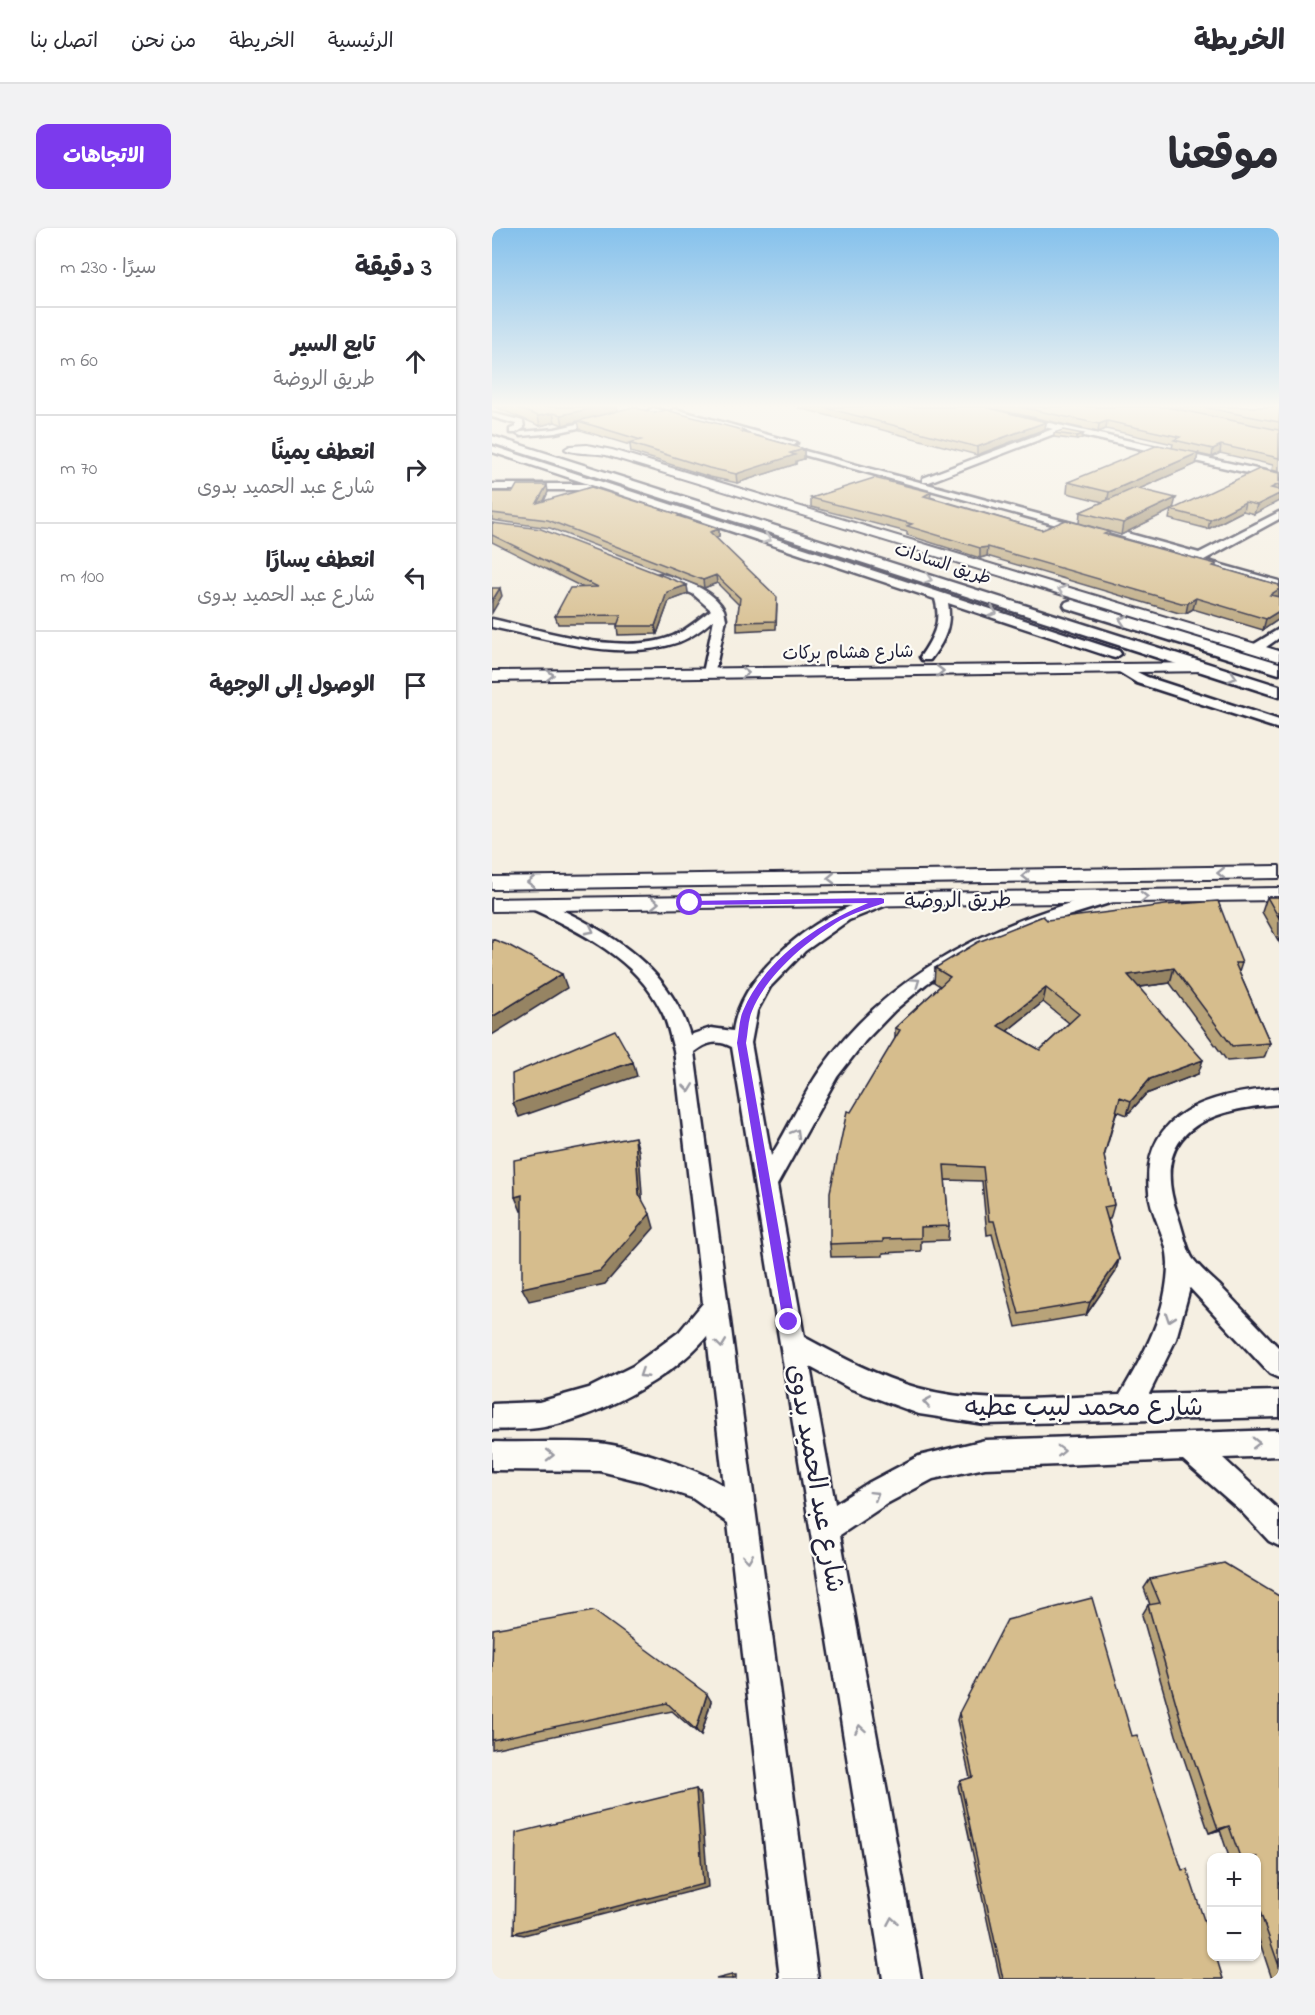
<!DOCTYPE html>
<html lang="ar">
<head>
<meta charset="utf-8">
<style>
  body { margin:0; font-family:"Indie Flower","Playpen Sans Arabic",sans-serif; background:#f2f2f3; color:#2b2b33; direction:rtl }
  .controls { position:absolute; right:18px; bottom:18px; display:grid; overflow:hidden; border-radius:12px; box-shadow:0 2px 4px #0004 }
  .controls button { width:54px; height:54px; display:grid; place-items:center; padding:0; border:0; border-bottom:2px solid #e1e1e2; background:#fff; color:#2b2b33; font:30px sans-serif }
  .stop { position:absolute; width:18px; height:18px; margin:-14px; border:4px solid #7c3aed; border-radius:50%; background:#fff }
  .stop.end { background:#7c3aed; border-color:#fff; box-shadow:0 2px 6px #0008 }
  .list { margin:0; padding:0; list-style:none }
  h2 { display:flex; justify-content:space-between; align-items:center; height:78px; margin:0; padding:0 24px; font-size:26px }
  h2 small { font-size:20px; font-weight:400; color:#7c7c81 }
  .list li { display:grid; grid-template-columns:39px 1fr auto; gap:18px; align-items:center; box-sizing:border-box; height:108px; padding:0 24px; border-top:2px solid #e1e1e2 }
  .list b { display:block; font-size:22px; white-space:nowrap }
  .list p { margin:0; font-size:20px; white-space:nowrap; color:#7c7c81 }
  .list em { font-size:20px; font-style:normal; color:#7c7c81 }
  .icon { flex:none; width:33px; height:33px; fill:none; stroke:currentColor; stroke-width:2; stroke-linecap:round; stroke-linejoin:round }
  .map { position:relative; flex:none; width:787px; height:1751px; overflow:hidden; direction:ltr; border-radius:12px }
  header { display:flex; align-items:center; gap:36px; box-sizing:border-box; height:84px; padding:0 30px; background:#fff; border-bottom:2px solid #e1e1e2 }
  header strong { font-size:28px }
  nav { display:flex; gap:33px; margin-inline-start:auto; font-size:21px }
  .intro { display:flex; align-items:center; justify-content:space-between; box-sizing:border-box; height:144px; padding:0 36px }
  h1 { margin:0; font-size:42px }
  .button { padding:15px 27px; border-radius:12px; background:#7c3aed; color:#fff; font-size:21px; font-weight:700 }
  main { display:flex; gap:36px; padding:0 36px }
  aside { flex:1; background:#fff; border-radius:12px; box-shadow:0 2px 4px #0004 }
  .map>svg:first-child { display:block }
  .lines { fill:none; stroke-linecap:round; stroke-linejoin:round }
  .minor-casing { stroke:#22223b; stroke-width:5 }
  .tertiary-casing { stroke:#22223b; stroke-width:4 }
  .secondary-casing { stroke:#22223b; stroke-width:5 }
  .minor { fill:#fdfcf7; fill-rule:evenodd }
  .tertiary { fill:#fdfcf7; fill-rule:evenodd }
  .secondary { fill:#fdfcf7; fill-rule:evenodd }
  .wall { fill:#b8a379; stroke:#22223b; stroke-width:1.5; fill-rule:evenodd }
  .shaded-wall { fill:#968463; stroke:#22223b; stroke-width:1.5 }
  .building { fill:#d6bd8d; stroke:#22223b; stroke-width:1.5; fill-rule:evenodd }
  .oneway { stroke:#9a9aa2 }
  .route { fill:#7c3aed }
  .labels { text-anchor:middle; stroke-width:4.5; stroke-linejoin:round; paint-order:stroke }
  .far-street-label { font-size:18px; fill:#22223b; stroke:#fdfcf7 }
  .street-label { font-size:21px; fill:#22223b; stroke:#fdfcf7 }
  .near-street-label { font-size:26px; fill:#22223b; stroke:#fdfcf7 }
</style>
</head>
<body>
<header>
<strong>الخريطة</strong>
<nav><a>الرئيسية</a><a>الخريطة</a><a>من نحن</a><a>اتصل بنا</a></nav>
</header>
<div class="intro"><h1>موقعنا</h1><a class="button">الاتجاهات</a></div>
<main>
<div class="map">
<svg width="787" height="1751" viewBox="0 0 787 1751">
  <rect width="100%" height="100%" fill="#f5efe2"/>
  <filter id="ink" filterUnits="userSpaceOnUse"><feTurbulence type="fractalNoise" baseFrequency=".0167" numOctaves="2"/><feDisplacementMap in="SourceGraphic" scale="12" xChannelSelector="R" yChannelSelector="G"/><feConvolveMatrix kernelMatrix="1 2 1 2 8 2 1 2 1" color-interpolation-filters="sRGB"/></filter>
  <g filter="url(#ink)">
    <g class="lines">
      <!-- minor casing -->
      <g class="minor-casing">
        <path id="minor" d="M472,179H485L787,246V252L570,203L437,254H431V250L561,201Z
          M161,180L185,186L179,183L183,181L305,215L301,218L198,189V193H195L158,184L157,182Z
          M0,185L31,193L32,200L24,205H18V201L24,199V196L0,189Z
          M115,189H118V193L63,205L29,208L25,206L29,204L63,201Z
          M283,215L598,300L599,302L590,304L283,219Z
          M0,218L627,423L629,426L623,430L619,429L456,375C460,398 452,414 438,432H430L428,429C441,410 450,394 443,371L0,224Z
          M0,256H95L100,259L95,262H0Z
          M787,284V291L712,332L787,353V359L692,333L691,331L695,328L597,299L602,296L707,325Z
          M169,346C190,351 221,361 232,382C233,385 233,388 234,391L222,448H212L211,445L222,391C212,400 200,409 187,414C128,435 59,411 0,399V391C51,402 131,429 181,408C195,402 207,391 219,382L201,366L165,351V347Z
          M787,401V410L767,424H759L757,421L759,418Z
          M631,437L655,449L787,492V501L645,455L627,444L625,441Z
          M618,664L624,665L627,669L624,673L540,699L467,734L434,756L403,782L373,813L345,849L285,957L312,1109C349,1129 386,1149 426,1160C490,1178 562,1169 628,1167C652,1127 676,1083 676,1035C676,1010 659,989 657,964C648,882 722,865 787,860V876C716,881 655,903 686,988C690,999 695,1023 701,1031C708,1040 718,1049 727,1057C747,1078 767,1099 787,1120V1150L778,1146L698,1060L684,1111L657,1166L787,1163V1189L492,1196L427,1186L357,1160L318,1139L343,1276L376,1255L427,1228L493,1212L787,1202V1228L731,1230L787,1282V1318L777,1313L748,1282L691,1232L493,1240L441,1251L396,1275L348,1307L429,1751H391L240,819C225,811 215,814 202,824L326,1751H288L236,1295L200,1270L149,1253L108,1243L0,1242V1214C35,1215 71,1213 106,1215C139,1218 204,1240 232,1258L215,1108C180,1151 101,1192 46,1200C31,1202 15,1201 0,1202V1176L47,1174L97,1160L141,1138L187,1104L211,1075L182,822C178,809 176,794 169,782C144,731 89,704 40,681L37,677L40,673C53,670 67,680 78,686C132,713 180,748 198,807L219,800L241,803C248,748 314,695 364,676C374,673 385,667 395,669L398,673L395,677L357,692L313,723L278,759L265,783L259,815L279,928C297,900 310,868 329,841C398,743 505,692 618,664Z"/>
      </g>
      <!-- tertiary casing -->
      <g class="tertiary-casing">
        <path id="tertiary" d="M95,217L120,222L787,423V433L114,227C103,225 80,226 73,221L78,218Z
          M713,435L718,437L721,440L718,443L0,453V443Z
          M787,638V650L0,661V649Z
          M787,660V672L0,683V671Z"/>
      </g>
      <!-- secondary casing -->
      <g class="secondary-casing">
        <path id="secondary" d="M0,208L787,458V469L0,215Z
          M580,372L787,435V446L574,380L572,377L574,374Z"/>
      </g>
      <!-- minor -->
      <use href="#minor" class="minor"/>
      <!-- tertiary -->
      <use href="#tertiary" class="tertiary"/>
      <!-- secondary -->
      <use href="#secondary" class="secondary"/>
    </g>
    <!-- wall -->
    <path class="wall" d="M3,179H125L126,183L163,185L254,205L312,221V231L304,233V236L245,255L218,249L139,224L138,217L88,202L86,193L71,197L63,194L48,198Z
      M307,179H492L554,194L553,201L485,227L307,180Z
      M494,179H787V244L780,242L781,237L728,225L720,229L706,226L704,236L647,261L681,281L629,307L587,295L588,284L611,274L575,265L576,254L680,220L681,216L614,201L606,204Z
      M562,205L591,206L590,210L585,212L562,209Z
      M787,245L762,286L751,283L716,301L677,291L679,282Z
      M0,264H56L52,273L188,288L227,301V308L224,310L285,377L284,401L245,403V394L247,377L225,355L212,360L58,300L0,292Z
      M439,264L438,269L550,302L617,304V307L724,336V339L787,357V391L771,402L701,381L694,385H687L495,328L488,330L415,307V304L319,279V270Z
      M0,295L195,357L196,366L177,373L165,406L126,407L125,398L126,396H66L63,388L92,360L0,314Z
      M775,669H787V714L770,684Z
      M555,692L750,735L747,744L778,815L772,830L735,833L678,755L647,759L706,846L654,866L635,887L625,883L612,929L622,977L618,991H616L627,1031L623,1045L594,1087L524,1099L500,1006L495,1007L490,953L453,952L457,998L456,1012L429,1013V1023L391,1025V1028L339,1029L338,1016L403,811V800L448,758L442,754L443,740ZM551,774L577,795L548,822L515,803Z
      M658,1351L787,1368V1751H780L765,1706V1629H737L728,1602L717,1605L684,1507L650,1387L656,1377H658L652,1360Z
      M0,1437L219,1473L209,1508L180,1483L0,1521Z
      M467,1485L640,1508L690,1642L731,1751H508L466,1558L468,1553L478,1550L465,1492Z"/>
    <!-- shaded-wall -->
    <path class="shaded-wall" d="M106,179H125L126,183L71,197L69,187Z
      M61,185L63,194L48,198L46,188Z
      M615,193L614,201L606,204L607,196Z
      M554,194L553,201L485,227V219Z
      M591,206L590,210L585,212V208Z
      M729,217L728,225L720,229L721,221Z
      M312,221V231L304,233V236L245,255L244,246L298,225Z
      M706,225L704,236L615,275L617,264Z
      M787,256V264L779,260Z
      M55,257L56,264L47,283L45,275Z
      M439,264L438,273L432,268Z
      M787,266V273L762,286L765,277Z
      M684,270L681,281L629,307L631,295Z
      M753,274L751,283L716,301L718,292Z
      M227,301V308L218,312V304Z
      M496,319L495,328L488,330V320Z
      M224,347L225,355L212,360L211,352Z
      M195,357L196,366L177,373L165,406L163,398L175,364Z
      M8,360L10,368L0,385V373Z
      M787,361V369L778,367Z
      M704,370L701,381L694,385L696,375Z
      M787,383V391L771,402L774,391Z
      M682,740L678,755L632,761L636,747Z
      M70,746L75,760L0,807V789Z
      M554,760L551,774L504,812L506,798Z
      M711,832L706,846L654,866L635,887L639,873L658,851Z
      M141,834L145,848L27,889L21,875Z
      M143,909L147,923L151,980L147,966Z
      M30,967L37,981L29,983L23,969Z
      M158,986L162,1000L113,1056L37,1073L30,1060Z
      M627,1031L623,1045L594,1087L598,1074Z
      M215,1466L219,1473L209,1508L204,1502Z
      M204,1561L209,1567L216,1659L32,1707L22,1705Z
      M737,1598L728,1602L717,1605L726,1601Z
      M240,1747H244V1751H240Z"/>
    <!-- building -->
    <path class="building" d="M23,179H106L69,187L61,185L46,188Z
      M141,179L163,185L174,182L254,203L250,204L312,221L298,225L303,227L244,246L217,240L137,215L149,212L86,193Z
      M331,179H492L554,194L485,219Z
      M528,179H674L787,202V230L729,217L721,221L682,212L688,209L615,193L607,196Z
      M710,179H787V194Z
      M571,202L591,206L585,208L562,205Z
      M666,217L706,225L617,264L576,254Z
      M767,241L787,245V256L779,260L787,262V266L765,277L753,274L718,292L679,282Z
      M382,250L439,264L432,268L550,302L574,292L617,304L612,306L724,336L721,338L787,357V361L778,367L787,369V383L774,391L704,370L696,375H689L496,319L488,320L415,298L420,296L319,270Z
      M25,257H55L45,275L99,259L188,287L186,288L227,301L218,304L285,369L284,393L245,394L248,370L224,347L211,352L56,292L0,285V264H21Z
      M643,260L684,270L631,295L588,284Z
      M0,295L49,301L195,357L175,364L163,398H125L129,387L63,388L78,360L106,359L0,307Z
      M0,360H8L0,373Z
      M775,669H787V690Z
      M726,673L750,735H743L778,815L740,818L682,740L636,747L711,832L658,851L639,873L628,869L612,928L622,977L612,979L627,1031L598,1074L527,1086L502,993H497L491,939L452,937L457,998L429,999V1010L391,1011V1014L338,1016V964L355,883L359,884L408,802L403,800L458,749L443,740L486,714L551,688L555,692L673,677ZM554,760L587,786L548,822L506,798Z
      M0,711L18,718L70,746L0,789Z
      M123,802L141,834L21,875L20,846Z
      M143,909L147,966L158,986L108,1043L30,1060V967L23,969L22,932Z
      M732,1335L787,1368V1738L765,1675V1629H748L737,1598L726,1601L691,1500L656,1377L668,1375L658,1351Z
      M600,1370L640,1508L645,1507L690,1642L695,1641L720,1716V1728H724L731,1751H511L468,1553L481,1549L467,1485L515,1392Z
      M102,1383L215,1466L204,1502L175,1475L0,1512V1437L1,1401Z
      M204,1561L211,1656L22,1705L24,1605Z
      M240,1747V1751H224Z"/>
    <!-- one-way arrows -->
    <defs><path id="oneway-chevron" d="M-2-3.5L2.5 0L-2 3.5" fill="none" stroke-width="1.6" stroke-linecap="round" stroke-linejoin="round" transform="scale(1.5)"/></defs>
    <g class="oneway">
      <use href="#oneway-chevron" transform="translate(275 311) rotate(18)"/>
      <use href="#oneway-chevron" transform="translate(436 351) rotate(18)"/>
      <use href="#oneway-chevron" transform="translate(570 362) rotate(-163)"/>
      <use href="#oneway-chevron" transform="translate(501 384) rotate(18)"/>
      <use href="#oneway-chevron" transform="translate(631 392) rotate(-163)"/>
      <use href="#oneway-chevron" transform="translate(448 443) rotate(-1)"/>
      <use href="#oneway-chevron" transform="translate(253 445) rotate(-1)"/>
      <use href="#oneway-chevron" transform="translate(58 447) rotate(-1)"/>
      <use href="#oneway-chevron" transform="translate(741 449) rotate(18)"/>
      <use href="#oneway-chevron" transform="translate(729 645) rotate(179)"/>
      <use href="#oneway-chevron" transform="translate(534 648) rotate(179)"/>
      <use href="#oneway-chevron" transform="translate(339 650) rotate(179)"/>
      <use href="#oneway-chevron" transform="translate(39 654) rotate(179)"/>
      <use href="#oneway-chevron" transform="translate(652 669) rotate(-1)"/>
      <use href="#oneway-chevron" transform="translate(163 675) rotate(-1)"/>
      <use href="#oneway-chevron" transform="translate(98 702) rotate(28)"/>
      <use href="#oneway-chevron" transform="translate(424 754) rotate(-35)"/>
      <use href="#oneway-chevron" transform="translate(197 860) rotate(83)"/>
      <use href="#oneway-chevron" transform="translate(304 905) rotate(-60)"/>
      <use href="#oneway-chevron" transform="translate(678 1090) rotate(109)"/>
      <use href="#oneway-chevron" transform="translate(229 1116) rotate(83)"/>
      <use href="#oneway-chevron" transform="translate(151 1146) rotate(147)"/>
      <use href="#oneway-chevron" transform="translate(435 1174) rotate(-170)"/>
      <use href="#oneway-chevron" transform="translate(764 1215) rotate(-1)"/>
      <use href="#oneway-chevron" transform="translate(569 1223) rotate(-2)"/>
      <use href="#oneway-chevron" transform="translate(58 1227) rotate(1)"/>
      <use href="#oneway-chevron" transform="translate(383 1267) rotate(-32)"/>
      <use href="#oneway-chevron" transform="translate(256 1330) rotate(83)"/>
      <use href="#oneway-chevron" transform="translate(368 1501) rotate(-100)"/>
      <use href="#oneway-chevron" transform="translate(400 1693) rotate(-100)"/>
    </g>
  </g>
  <!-- sky -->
  <linearGradient id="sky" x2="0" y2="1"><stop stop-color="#85c1ec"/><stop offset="0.42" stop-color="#faf8f2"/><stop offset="1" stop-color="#faf8f2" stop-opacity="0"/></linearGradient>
  <rect width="787" height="424" fill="url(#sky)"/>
  <!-- route -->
  <path class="route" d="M389,670L392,671V675C378,680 362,685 349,692C317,711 274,747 260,783C256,792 256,805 254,815L303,1094L297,1099L291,1094L245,815C247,805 247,792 251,783C273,731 326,696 376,675L198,677L194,675L198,673Z"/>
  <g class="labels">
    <!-- far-street labels -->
    <g class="far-street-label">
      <text transform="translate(451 335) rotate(18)" y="6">طريق السادات</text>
      <text transform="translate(356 424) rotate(-1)" y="6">شارع هشام بركات</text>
    </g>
    <!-- street labels -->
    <g class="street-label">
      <text transform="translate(466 672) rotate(-1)" y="7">طريق الروضة</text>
    </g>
    <!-- near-street labels -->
    <g class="near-street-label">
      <text x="592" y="1187">شارع محمد لبيب عطيه</text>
      <text transform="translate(325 1250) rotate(80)" y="9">شارع عبد الحميد بدوى</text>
    </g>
  </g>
</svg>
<div class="controls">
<button>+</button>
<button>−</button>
</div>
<div class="stop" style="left:198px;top:675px"></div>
<div class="stop end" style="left:297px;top:1094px"></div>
</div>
<aside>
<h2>3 دقيقة<small>سيرًا · 230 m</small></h2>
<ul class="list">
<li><svg class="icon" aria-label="ahead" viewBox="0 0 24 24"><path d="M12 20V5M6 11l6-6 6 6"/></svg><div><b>تابع السير</b><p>طريق الروضة</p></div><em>60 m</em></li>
<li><svg class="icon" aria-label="right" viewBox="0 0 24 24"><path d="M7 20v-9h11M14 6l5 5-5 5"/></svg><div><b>انعطف يمينًا</b><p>شارع عبد الحميد بدوى</p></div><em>70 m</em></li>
<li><svg class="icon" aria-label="left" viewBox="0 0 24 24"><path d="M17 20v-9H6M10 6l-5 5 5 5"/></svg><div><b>انعطف يسارًا</b><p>شارع عبد الحميد بدوى</p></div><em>100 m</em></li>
<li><svg class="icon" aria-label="arrive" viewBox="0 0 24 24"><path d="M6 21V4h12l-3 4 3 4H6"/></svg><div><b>الوصول إلى الوجهة</b></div></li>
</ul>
</aside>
</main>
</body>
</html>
